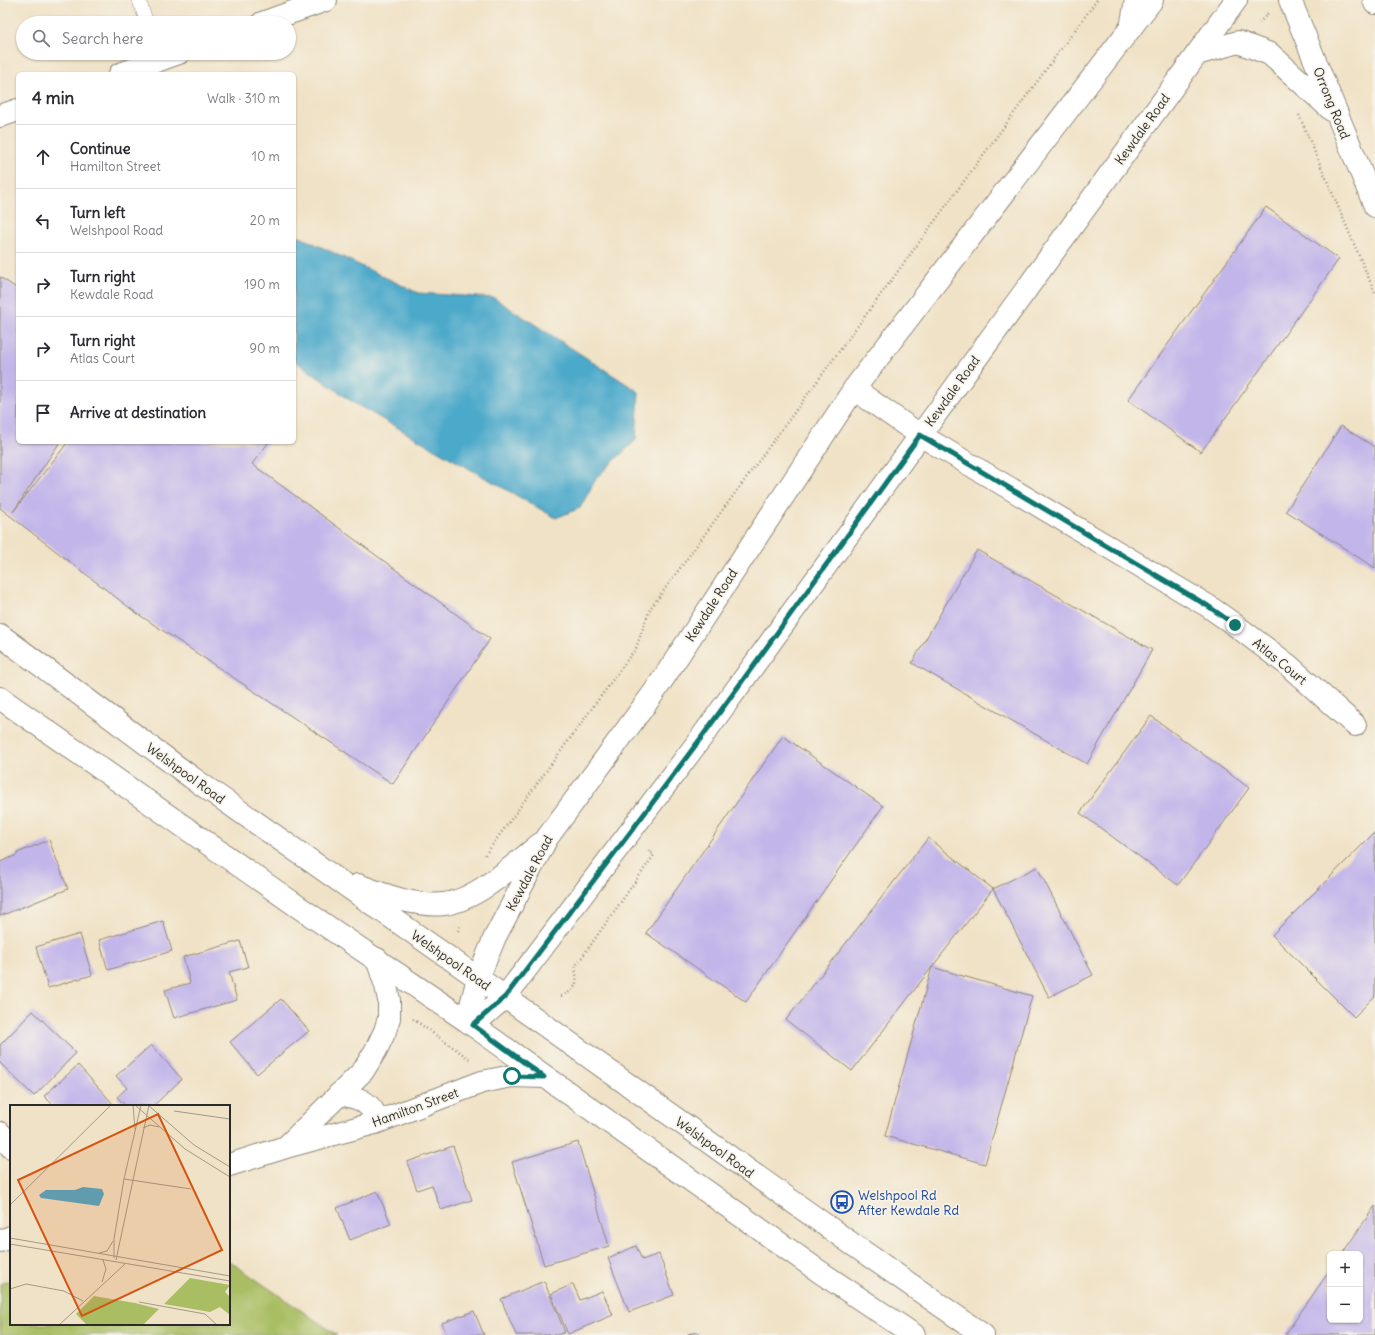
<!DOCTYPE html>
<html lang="en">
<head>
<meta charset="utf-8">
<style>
  body { margin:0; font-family:Delius,sans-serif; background:#f7f7f7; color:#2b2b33 }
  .controls { position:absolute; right:12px; bottom:12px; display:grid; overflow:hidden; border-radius:6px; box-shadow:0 1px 3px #0004 }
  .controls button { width:36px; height:36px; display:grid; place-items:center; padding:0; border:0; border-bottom:1px solid #e1e1e2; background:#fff; color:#2b2b33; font:20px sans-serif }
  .stop { position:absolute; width:12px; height:12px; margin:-9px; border:3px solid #0f766e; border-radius:50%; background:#fff }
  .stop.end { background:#0f766e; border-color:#fff; box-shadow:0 1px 4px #0008 }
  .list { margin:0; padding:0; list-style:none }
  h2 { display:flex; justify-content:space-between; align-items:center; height:52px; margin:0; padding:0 16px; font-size:17px }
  h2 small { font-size:13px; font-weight:400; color:#7c7c81 }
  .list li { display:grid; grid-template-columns:26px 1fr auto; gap:12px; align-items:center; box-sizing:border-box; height:64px; padding:0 16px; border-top:1px solid #e1e1e2 }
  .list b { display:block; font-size:15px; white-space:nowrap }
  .list p { margin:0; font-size:13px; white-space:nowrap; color:#7c7c81 }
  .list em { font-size:13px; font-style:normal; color:#7c7c81 }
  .icon { flex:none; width:22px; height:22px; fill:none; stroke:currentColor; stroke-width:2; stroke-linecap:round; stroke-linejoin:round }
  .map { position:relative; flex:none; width:1375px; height:1335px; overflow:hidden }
  .search { position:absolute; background:#fff; box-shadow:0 1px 3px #0004; left:16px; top:16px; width:280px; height:44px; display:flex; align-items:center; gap:10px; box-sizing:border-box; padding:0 14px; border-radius:22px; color:#7c7c81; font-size:15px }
  .panel { position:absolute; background:#fff; box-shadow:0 1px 3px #0004; left:16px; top:72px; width:280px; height:372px; border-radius:6px }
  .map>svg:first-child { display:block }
  .green { fill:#a9be63; stroke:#6a7447 }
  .water { fill:#4ca9ca; stroke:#3c6a7a }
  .building { fill:#c2b5ea }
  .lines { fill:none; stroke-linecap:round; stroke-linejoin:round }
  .lane-casing { stroke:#8e8678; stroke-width:14 }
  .street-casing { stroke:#8e8678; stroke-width:24 }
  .secondary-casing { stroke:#8e8678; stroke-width:24 }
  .primary-casing { stroke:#8e8678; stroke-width:24 }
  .highway-casing { stroke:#8e8678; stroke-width:24 }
  .path { stroke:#8e8678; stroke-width:2.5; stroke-dasharray:1 3; stroke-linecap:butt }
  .lane { stroke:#fff; stroke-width:13 }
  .street { stroke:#fff; stroke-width:22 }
  .secondary { stroke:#fff; stroke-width:22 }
  .primary { stroke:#fff; stroke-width:22 }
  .highway { stroke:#fff; stroke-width:22 }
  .route { stroke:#0f766e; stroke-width:5 }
  .labels { text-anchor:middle; stroke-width:3.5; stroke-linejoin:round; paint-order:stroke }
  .street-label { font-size:13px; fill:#2b2b2b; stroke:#f7f3e8 }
  .transit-label { font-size:13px; fill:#164399; stroke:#f7f3e8; text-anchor:start }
  .inset-road { fill:none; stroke:#a19988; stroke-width:1 }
  .view { fill:#d5540f; fill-opacity:0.15; stroke:#d5540f; stroke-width:2 }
  .inset-edge { fill:none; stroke:#2b2b2b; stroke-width:2 }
</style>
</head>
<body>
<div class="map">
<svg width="1375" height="1335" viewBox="0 0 1375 1335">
  <rect width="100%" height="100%" fill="#f7f3e8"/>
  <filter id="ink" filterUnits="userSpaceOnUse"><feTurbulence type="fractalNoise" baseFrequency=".025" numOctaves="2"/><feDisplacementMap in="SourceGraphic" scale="8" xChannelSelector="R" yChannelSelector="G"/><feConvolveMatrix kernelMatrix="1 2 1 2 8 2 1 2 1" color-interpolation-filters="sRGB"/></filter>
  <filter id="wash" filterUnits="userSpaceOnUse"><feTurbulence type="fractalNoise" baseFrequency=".012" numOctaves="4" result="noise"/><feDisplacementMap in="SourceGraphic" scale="16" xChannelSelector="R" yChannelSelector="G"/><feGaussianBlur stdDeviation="0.9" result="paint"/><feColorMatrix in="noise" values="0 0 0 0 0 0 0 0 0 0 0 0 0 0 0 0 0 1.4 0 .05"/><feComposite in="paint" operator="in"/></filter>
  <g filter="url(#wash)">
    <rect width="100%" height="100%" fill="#f0e2c6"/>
    <!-- green -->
    <path class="green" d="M229,1261L337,1335H0V1284L11,1280V1324H229Z"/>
    <!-- water -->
    <path class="water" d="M294,234L418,293L494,298L639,392L636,440L597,477L580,508L556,518L354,403L294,360Z"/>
    <g id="blocks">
      <!-- building -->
      <path class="building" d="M1266,207L1339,259L1201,452L1128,400Z
        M0,277L18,289V442H60L13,512L68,442H269L252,464L490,639L393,784L135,612L0,508Z
        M1341,426L1375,447V568L1286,511Z
        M977,550L1152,650L1087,764L912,663Z
        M1151,716L1249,788L1178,885L1080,813Z
        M783,736L883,806L746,1002L646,933Z
        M1375,832V996L1354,1017L1272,935Z
        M928,838L993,889L932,967L1032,996L985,1164L885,1136L932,967L852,1071L786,1020Z
        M49,840L68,889L0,916V862L17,855V853Z
        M1037,867L1093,975L1049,997L993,889Z
        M163,921L172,951L108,970L99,940Z
        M80,934L92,975L48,988L36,947Z
        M240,941L248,967L229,972L237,1000L174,1018L165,990L190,983L183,957Z
        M281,999L309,1031L257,1074L230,1042Z
        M33,1011L76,1053L34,1096L0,1063V1045Z
        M151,1045L182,1079L153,1106H126L117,1097L127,1088L116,1076Z
        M78,1065L115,1106H54L44,1096Z
        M578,1142L609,1246L544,1265L512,1162Z
        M453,1146L472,1200L441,1210L432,1185L417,1190L407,1162Z
        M377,1191L391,1224L350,1240L337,1208Z
        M1375,1206V1335H1285L1330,1270V1320H1360V1254H1342Z
        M636,1246L642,1260L659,1254L674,1295L629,1312L608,1258Z
        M544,1281L565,1332L557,1335H516L501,1299Z
        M573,1284L580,1300L602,1291L613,1315L568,1334L551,1294Z
        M474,1311L484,1335H447L442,1323Z
        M698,1332L699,1335H688V1334Z"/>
    </g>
  </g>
  <g filter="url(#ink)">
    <use href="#blocks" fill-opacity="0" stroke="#8e8678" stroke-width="1"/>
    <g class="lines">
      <!-- lane casing -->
      <g class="lane-casing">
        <path id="lane" d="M139,0L147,23"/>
      </g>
      <!-- street casing -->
      <g class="street-casing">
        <path id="street" d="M262,23L326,0
          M120,74L179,53
          M0,116L18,110
          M854,389L920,435L1208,606L1235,625L1288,665L1355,725
          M0,1133L11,1147"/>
      </g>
      <!-- secondary casing -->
      <g class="secondary-casing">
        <path id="secondary" d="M339,1094C356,1097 368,1100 376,1116L375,1123
          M287,1146L363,1071L376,1050L385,1031L389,1018V1000L386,986L377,959
          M229,1165L286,1147L375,1123L482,1082L512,1076L544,1077
          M0,1241L11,1237"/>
      </g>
      <!-- primary casing -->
      <g class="primary-casing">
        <path id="primary" d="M0,635L191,777L505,997L845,1239L983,1335
          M0,698L300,908L467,1021L820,1272L914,1335
          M358,885C384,895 416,907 444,904C477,900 515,864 540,844
          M467,1021L478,978L495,937L547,838L655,691L854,389L1152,0
          M473,1025L505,997L701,738L1236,0"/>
      </g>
      <!-- highway casing -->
      <g class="highway-casing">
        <path id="highway" d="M1290,0L1375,206
          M1374,0L1375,3
          M1131,28L1136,0
          M1197,54L1238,42L1270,54L1333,111"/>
      </g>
      <!-- path -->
      <path class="path" d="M1259,23L1269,12
        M1299,115L1375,293
        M485,855L636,648L650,609L1097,0
        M458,931L460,925
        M561,996C577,990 578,983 575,967L654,855L648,850
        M413,1019L471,1060"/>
      <!-- lane -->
      <use href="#lane" class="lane"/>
      <!-- street -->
      <use href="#street" class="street"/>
      <!-- secondary -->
      <use href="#secondary" class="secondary"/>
      <!-- primary -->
      <use href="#primary" class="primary"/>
      <!-- highway -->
      <use href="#highway" class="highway"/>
    </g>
  </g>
  <g class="lines" filter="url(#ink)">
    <!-- route -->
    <path class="route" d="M512,1076L544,1077L473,1025L505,997L629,834L701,738L920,435L1208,606L1235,625"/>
  </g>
  <!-- icons -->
  <defs>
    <g id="bus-ring" transform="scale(1.15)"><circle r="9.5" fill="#f7f3e8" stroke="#1a4fb4" stroke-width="1.5"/><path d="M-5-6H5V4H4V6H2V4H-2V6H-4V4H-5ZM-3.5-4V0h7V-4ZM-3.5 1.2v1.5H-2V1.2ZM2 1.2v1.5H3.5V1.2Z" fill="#1a4fb4"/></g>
  </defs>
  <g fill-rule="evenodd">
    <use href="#bus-ring" x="842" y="1202"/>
  </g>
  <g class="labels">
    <!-- street labels -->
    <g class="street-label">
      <text transform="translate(1332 103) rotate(68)" y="5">Orrong Road</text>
      <text transform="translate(1142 129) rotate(-54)" y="5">Kewdale Road</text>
      <text transform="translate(952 391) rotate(-54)" y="5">Kewdale Road</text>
      <text transform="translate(711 605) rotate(-57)" y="5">Kewdale Road</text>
      <text transform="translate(1280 661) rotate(39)" y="5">Atlas Court</text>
      <text transform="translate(186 773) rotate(36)" y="5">Welshpool Road</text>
      <text transform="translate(529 873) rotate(-62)" y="5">Kewdale Road</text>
      <text transform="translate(451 960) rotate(35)" y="5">Welshpool Road</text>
      <text transform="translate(415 1107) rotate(-20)" y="5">Hamilton Street</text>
      <text transform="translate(715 1147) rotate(36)" y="5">Welshpool Road</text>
    </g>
    <!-- transit labels -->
    <g class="transit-label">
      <text x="858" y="1200">Welshpool Rd<tspan x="858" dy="15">After Kewdale Rd</tspan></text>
    </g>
  </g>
  <!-- overview -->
  <g transform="translate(10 1105)">
    <rect width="220" height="220" fill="#f0e2c6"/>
    <path d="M180,173L220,180L215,187L220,192V210L210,202L200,207L154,199ZM84,191L125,198L149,204L133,220H77L66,209Z" fill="#a9be63"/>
    <path d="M73,82L92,84L94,89L89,101L31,93L29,90L36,85H65Z" fill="#4ca9ca"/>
    <path class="inset-road" d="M123,0L125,24M125,0L175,44L220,72M138,0L184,40L220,62M164,6L220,14M133,23L140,20L149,22M114,74L181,84M0,100L101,0M0,133L220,171M0,139L220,176M89,148L97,146L103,136M104,153V134L114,74L131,0M106,155L139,0M92,177L96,164L93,155M0,184L16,179L54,186L73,196M129,197L195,209L207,220M49,220L115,159"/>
    <path class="view" d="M148,9L212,145L72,211L8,75Z"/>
    <rect width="220" height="220" class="inset-edge"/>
  </g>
</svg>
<div class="controls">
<button>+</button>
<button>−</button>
</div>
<div class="stop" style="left:512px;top:1076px"></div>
<div class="stop end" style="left:1235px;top:625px"></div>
<div class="search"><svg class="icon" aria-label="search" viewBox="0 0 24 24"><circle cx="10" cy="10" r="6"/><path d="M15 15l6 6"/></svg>Search here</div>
<section class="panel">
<h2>4 min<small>Walk · 310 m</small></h2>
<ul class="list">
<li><svg class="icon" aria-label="ahead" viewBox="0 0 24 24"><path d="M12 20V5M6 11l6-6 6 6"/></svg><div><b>Continue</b><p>Hamilton Street</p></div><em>10 m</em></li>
<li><svg class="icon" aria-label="left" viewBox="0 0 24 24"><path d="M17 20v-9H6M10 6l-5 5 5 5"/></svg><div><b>Turn left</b><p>Welshpool Road</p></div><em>20 m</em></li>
<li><svg class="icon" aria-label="right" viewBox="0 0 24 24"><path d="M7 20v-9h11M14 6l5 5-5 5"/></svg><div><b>Turn right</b><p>Kewdale Road</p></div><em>190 m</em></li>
<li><svg class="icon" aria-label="right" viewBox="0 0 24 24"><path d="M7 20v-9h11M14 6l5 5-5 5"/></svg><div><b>Turn right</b><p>Atlas Court</p></div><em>90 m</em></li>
<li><svg class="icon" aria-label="arrive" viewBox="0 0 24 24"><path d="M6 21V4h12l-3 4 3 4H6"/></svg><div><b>Arrive at destination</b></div></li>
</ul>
</section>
</div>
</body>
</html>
